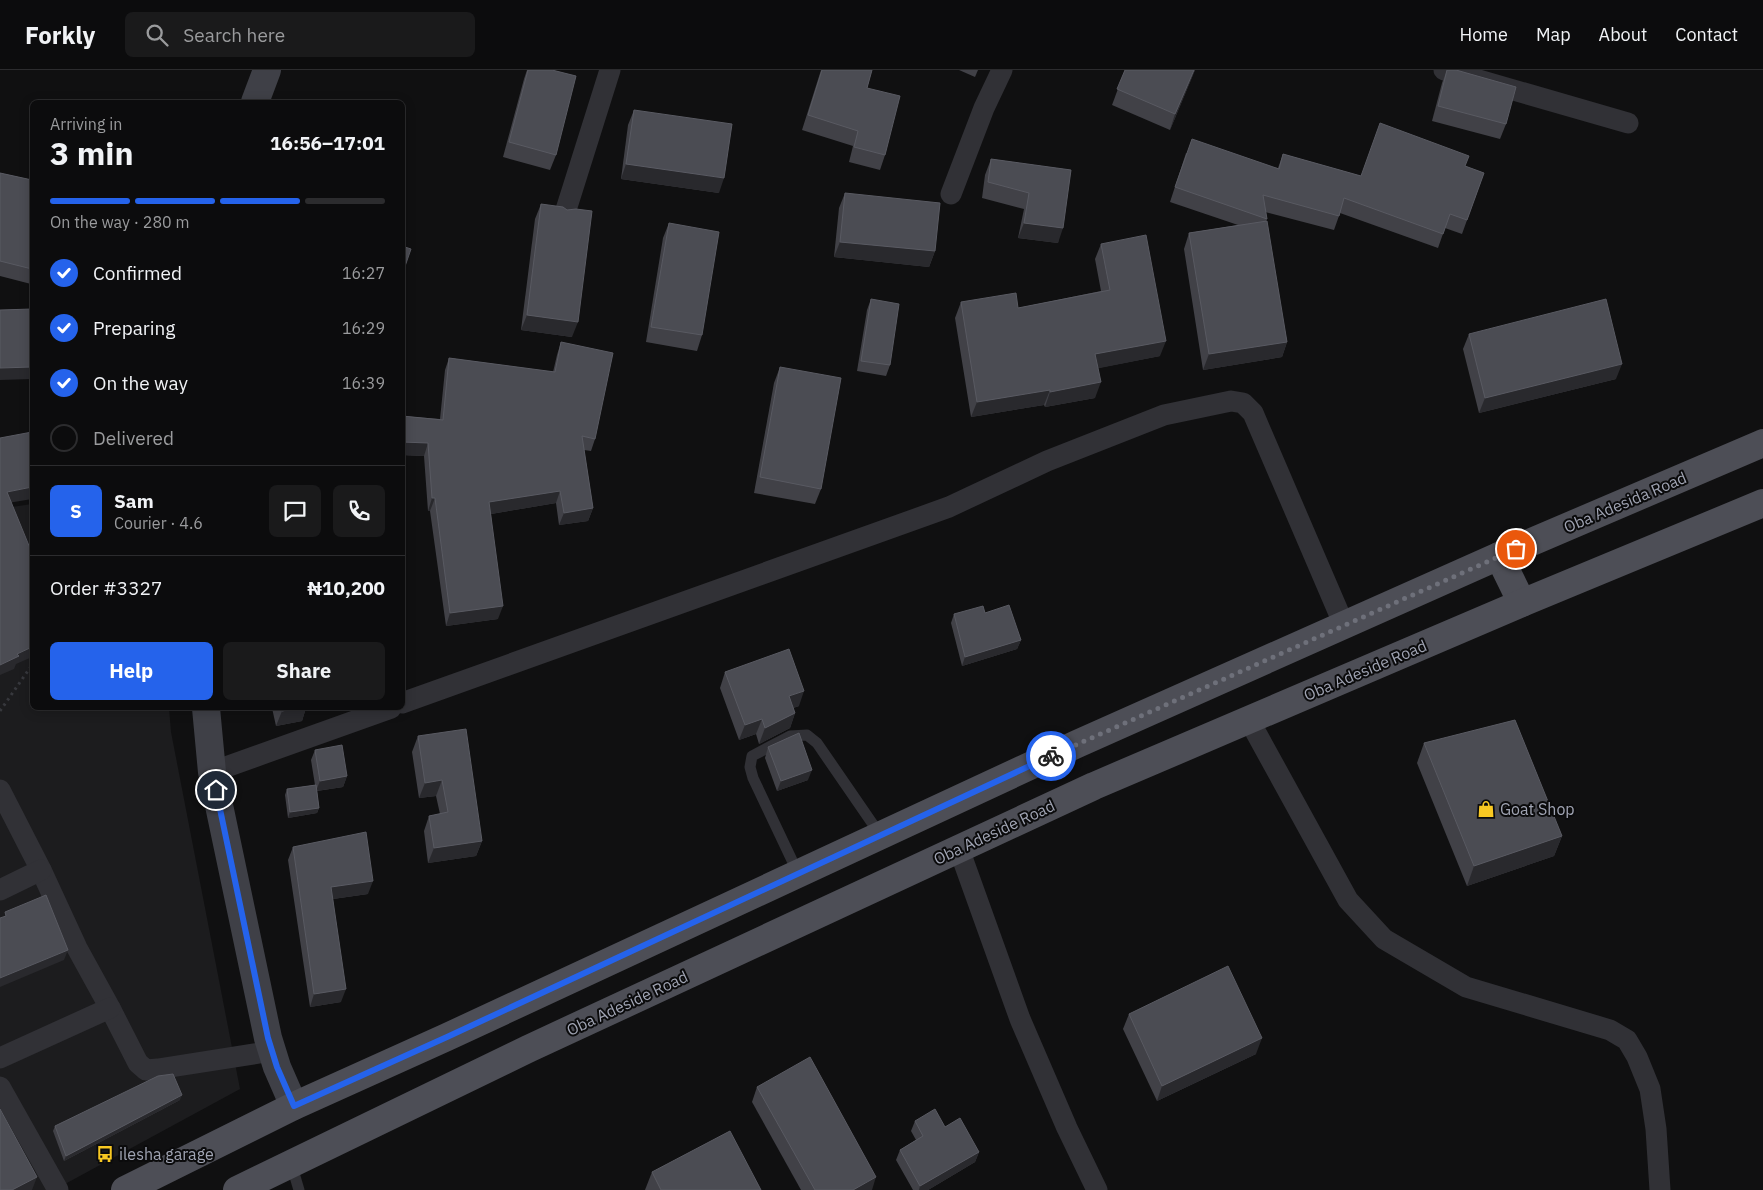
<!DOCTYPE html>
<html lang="en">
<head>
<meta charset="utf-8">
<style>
	body { margin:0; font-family:"IBM Plex Sans",sans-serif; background:#1a1a1b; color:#f1f3f6; height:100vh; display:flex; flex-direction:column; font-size:19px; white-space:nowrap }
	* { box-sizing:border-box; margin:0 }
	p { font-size:16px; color:#9a9b9d }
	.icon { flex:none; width:28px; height:28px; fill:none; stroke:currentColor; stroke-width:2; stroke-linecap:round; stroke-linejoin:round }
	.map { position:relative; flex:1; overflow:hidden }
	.panel { position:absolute; left:30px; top:30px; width:375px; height:610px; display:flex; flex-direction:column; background:#0c0c0d; border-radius:8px; box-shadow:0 2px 12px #0003,0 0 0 1px #2c2c2e }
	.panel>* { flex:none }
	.pin { position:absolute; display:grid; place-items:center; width:42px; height:42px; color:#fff; margin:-21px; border:2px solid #fff; border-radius:50%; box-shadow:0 1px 5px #0007 }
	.courier { position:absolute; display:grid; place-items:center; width:50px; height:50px; margin:-25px; border:4px solid #2563eb; border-radius:50%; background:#fff; color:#222; box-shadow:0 1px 6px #0007 }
	.summary em { font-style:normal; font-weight:700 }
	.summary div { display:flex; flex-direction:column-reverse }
	.summary { display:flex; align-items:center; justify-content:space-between; height:85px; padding:0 20px }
	h1 { font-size:32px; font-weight:700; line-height:38px }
	.bar { display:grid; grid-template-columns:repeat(4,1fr); gap:8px 5px; align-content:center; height:60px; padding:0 20px }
	.bar i { height:6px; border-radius:4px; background:#2c2c2e }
	.bar .current { background:#2563eb }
	.bar p { grid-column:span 4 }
	.line { display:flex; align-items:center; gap:12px; padding:0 20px; border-top:1px solid #2c2c2e }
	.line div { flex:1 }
	.round { display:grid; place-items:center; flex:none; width:52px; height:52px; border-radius:8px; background:#1a1a1b }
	ol { padding:0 20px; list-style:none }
	li { display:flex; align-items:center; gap:15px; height:55px }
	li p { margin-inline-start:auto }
	li .icon { padding:5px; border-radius:50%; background:#2563eb; color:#fff; stroke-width:4 }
	li:last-child { color:#9a9b9d }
	li i { width:28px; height:28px; border:2px solid #2c2c2e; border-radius:50% }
	.primary-button { display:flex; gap:10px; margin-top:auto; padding:10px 20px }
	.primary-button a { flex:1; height:58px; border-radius:8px; background:#2563eb; color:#fff; font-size:20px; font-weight:700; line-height:58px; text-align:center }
	.primary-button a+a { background:#1a1a1b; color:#f1f3f6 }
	header { display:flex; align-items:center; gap:30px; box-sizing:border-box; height:70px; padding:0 25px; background:#0c0c0d; border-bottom:1px solid #2c2c2e }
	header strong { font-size:24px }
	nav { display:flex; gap:28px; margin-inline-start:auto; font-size:18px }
	.search { width:350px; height:45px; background:#1a1a1b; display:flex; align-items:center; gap:12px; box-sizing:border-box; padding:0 18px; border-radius:8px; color:#9a9b9d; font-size:19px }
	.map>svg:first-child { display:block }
	.built { fill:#1c1c1e }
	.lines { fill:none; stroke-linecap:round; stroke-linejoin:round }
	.path { stroke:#37383d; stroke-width:3; stroke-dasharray:2.5 4; stroke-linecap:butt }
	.lane { stroke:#313136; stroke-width:11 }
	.street { stroke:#313136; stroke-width:21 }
	.secondary { stroke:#3f4047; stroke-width:28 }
	.primary { stroke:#4d4e56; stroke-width:28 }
	.wall { fill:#414147 }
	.shaded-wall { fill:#29292d }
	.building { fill:#4b4c53; stroke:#595a62 }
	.done { stroke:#6e707a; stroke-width:5; stroke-dasharray:0 9 }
	.route { stroke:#2563eb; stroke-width:6 }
	.labels { text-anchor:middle; stroke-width:4; stroke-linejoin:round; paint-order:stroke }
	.street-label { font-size:16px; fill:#a0a4b3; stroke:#0b0b0c }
	.poi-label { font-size:16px; fill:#a0a4b3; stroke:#0b0b0c; text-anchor:start }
</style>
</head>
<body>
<header>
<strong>Forkly</strong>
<div class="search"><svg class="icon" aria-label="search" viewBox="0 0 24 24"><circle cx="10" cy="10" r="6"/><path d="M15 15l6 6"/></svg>Search here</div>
<nav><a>Home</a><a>Map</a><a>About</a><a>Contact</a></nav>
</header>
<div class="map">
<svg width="1763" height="1120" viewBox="0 0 1763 1120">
	<rect width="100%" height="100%" fill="#101011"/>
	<polygon class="built" points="0,428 5,438 32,434 32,638 169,638 171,662 240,1019 54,1120 0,1120"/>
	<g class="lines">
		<polyline class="path" points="0,641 32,595 32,575"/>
		<g class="lane">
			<polyline points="798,803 753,708 750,697 752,686 790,666 807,665 817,673 881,766"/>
			<polyline points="291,1093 299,1120"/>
		</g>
		<g class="street">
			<polyline points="1444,0 1628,53"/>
			<polyline points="951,124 984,38 1002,0"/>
			<polyline points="565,143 610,0"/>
			<polyline points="402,633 949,437 1047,391 1164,345 1231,331 1243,333 1253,343 1344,555"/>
			<polyline points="1249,650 1348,830 1384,869 1466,917 1610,960 1627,970 1637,987 1650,1019 1656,1059 1660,1120"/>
			<polyline points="212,702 391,638"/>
			<polyline points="0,720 41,800 77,878 110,938 138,993 146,1000 158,999 272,981"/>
			<polyline points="959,779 1020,949 1067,1058 1097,1120"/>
			<polyline points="0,820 41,800"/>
			<polyline points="0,988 110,938"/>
			<polyline points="0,1017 58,1120"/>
		</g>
		<g class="secondary">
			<polyline points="255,32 267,0"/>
			<polyline points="206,638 212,702 268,968 277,997 294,1036"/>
		</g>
		<g class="primary">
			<polyline points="1499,486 1522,533"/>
			<polyline points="125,1120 294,1036 447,967 1077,674 1499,486 1763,373"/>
			<polyline points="237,1120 528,979 1094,716 1522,533 1763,433"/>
		</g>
	</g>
	<g class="wall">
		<polygon points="527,0 552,0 556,85 550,100 503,87 524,9"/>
		<polygon points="821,0 872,0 867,18 885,85 880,100 849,92 853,76 802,60"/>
		<polygon points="959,0 978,0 975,7"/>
		<polygon points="1125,0 1195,0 1170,60 1112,35"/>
		<polygon points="1447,0 1506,54 1500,69 1432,51 1442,13"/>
		<polygon points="634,40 719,123 621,109 628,55"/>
		<polygon points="1186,83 1278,98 1283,84 1361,106 1465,96 1484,103 1462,164 1445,158 1438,178 1340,143 1334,160 1265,142 1267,149 1266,151 1287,272 1282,287 1203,300 1184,179 1189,163 1238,155 1170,132"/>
		<polygon points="991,89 1071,100 1058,173 1018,168 1024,139 982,128 985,105"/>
		<polygon points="0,103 32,110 32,209 31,214 0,206"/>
		<polygon points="845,123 935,181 929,197 834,187 839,138"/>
		<polygon points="541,134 567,140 572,267 521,260 535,149"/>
		<polygon points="669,153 702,265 697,281 646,272 663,168"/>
		<polygon points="1101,174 1160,286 1098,298 1095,328 1045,337 1044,335 971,347 955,248 961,232 1018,238 1101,221 1095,189"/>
		<polygon points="871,229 890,295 886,306 857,301 867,240"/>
		<polygon points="1469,264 1616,309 1479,343 1463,279"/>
		<polygon points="561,272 595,369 591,381 584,380 593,438 588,451 559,455 556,433 491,444 498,549 446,556 430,441 428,441 424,386 402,385 402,346 440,349 445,300 449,288 553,302 557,285"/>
		<polygon points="780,297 821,419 815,434 754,423 774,313"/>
		<polygon points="985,543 1021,570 1017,579 962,596 951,553 954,544"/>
		<polygon points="725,602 799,636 793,638 795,643 790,658 759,674 756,664 739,670 720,618"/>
		<polygon points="272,638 321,638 305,641 302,651 276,656"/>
		<polygon points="418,666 482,771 476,786 428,793 424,761 429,746 440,744 436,726 419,728 412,682"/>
		<polygon points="1424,673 1562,766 1554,786 1467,816 1417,693"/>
		<polygon points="768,677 808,710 777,721 765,688"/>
		<polygon points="315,680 347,706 343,717 317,721 319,738 317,743 288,748 285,725 287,719 315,715 311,690"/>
		<polygon points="293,777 368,824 333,829 341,932 310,937 288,790"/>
		<polygon points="1129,944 1256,984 1157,1031 1123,959"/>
		<polygon points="757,1017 872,1120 801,1120 752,1032"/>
		<polygon points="180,1030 64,1091 53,1061 55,1056"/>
		<polygon points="915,1051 945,1057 979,1082 975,1092 928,1120 913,1120 896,1090 900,1080 916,1070 911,1061"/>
		<polygon points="652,1102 761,1120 645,1120"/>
	</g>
	<g class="shaded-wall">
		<polygon points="1194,0 1195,0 1170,60 1175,44"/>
		<polygon points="626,94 724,108 719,123 621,109"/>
		<polygon points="1024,153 1063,158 1058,173 1018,168"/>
		<polygon points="840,172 935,181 929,197 834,187"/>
		<polygon points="527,245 578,252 572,267 521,260"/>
		<polygon points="1166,271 1160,286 1090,300 1095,284"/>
		<polygon points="1287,272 1282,287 1203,300 1209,284"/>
		<polygon points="1622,294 1616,309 1479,343 1485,328"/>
		<polygon points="32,297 32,309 0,310 0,298"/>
		<polygon points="1101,312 1095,328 1045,337 1050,322"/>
		<polygon points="1050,320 1044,335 971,347 977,332"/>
		<polygon points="402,372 428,373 424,386 402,385"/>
		<polygon points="32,417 32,429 2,434 7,422"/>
		<polygon points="560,421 556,433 485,445 489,432"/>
		<polygon points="432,428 435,428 430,441 428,441"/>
		<polygon points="593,438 588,451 559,455 564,443"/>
		<polygon points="503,536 498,549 446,556 450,543"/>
		<polygon points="1021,570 1017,579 962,596 965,587"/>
		<polygon points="32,577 32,587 16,594 14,599 0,605 0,595 17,584"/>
		<polygon points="804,621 799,636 784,641 789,626"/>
		<polygon points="298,638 321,638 305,641 302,651 276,656 282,641"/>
		<polygon points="795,643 790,658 759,674 765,658"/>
		<polygon points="762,649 756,664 739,670 745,655"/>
		<polygon points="812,700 808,710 777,721 781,711"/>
		<polygon points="347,706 343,717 316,721 320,711"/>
		<polygon points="442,710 436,726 419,728 425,713"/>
		<polygon points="319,738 317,743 288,748 290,742"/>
		<polygon points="1562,766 1554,786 1467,816 1474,796"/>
		<polygon points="482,771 476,786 428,793 434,778"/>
		<polygon points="373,811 368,824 326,830 331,817"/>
		<polygon points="68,880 64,890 0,917 0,908"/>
		<polygon points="346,919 341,932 310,937 314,924"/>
		<polygon points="1262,968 1256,984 1157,1031 1162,1016"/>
		<polygon points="182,1025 180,1030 64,1091 66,1086"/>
		<polygon points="979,1082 975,1092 928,1120 919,1120 920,1116"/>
		<polygon points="37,1107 32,1120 12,1120"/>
		<polygon points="876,1107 872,1120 853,1120"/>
	</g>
	<g class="building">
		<polygon points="528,0 552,0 576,6 556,85 509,72"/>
		<polygon points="822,0 872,0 867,18 900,26 885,85 854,77 858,61 808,45"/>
		<polygon points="1125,0 1194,0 1175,44 1117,19"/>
		<polygon points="1447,0 1456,0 1516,17 1506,54 1438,36"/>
		<polygon points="634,40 732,54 724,108 626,94"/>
		<polygon points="1380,53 1469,86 1465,96 1484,103 1467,150 1450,144 1443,164 1344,128 1339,146 1263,125 1267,149 1175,117 1192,69 1279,99 1283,84 1361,106"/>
		<polygon points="991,89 1071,100 1063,158 1024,153 1029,123 988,112"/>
		<polygon points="0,103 32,110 32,199 0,191"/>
		<polygon points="845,123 940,133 935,181 840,172"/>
		<polygon points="541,134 563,137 567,140 576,139 592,141 578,252 527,245"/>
		<polygon points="1267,151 1287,272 1209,284 1189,163"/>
		<polygon points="669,153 719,162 702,265 651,257"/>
		<polygon points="1146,165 1166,271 1095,284 1101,312 1050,322 1050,320 977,332 961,232 1016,223 1018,238 1110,220 1101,174"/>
		<polygon points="402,176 411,179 402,205"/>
		<polygon points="871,229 899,234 890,295 861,291"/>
		<polygon points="1606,229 1622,294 1485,328 1469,264"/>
		<polygon points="32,239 32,297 0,298 0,240"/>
		<polygon points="561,272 613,283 595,369 582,366 593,438 564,443 560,421 489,432 503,536 450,543 435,428 432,428 428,373 402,372 402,346 443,350 449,288 555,302"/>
		<polygon points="780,297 841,308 821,419 760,407"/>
		<polygon points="32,362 32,417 7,422 32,483 32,577 17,584 19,586 0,595 0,368"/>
		<polygon points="1009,535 1021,570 965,587 954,544 983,536 985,543"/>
		<polygon points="789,579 804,621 789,626 795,643 765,658 762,649 745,655 725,602"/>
		<polygon points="281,638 298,638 282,641"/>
		<polygon points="1515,650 1562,766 1474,796 1424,673"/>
		<polygon points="466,659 482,771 434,778 429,746 448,742 442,710 425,713 418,666"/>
		<polygon points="799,663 812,700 781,711 768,677"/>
		<polygon points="342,675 347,706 320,711 315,680"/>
		<polygon points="316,715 319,738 290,742 287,719"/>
		<polygon points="366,762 373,811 331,817 346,919 314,924 293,777"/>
		<polygon points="46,825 68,880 0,908 0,848 6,846 5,842"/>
		<polygon points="1228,896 1262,968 1162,1016 1129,944"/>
		<polygon points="810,987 876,1107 853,1120 815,1120 757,1017"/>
		<polygon points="173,1004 182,1025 66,1086 55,1056 158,1006"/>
		<polygon points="0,1039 37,1107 12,1120 0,1120"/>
		<polygon points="935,1039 945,1057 960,1048 979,1082 920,1116 900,1080 923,1066 915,1051"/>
		<polygon points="730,1061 761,1120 661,1120 652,1102"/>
	</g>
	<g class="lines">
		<polyline class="done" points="1051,686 1516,479"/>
		<polyline class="route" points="216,720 268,968 277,997 294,1036 447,967 1051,686"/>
	</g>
	<defs>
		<g id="shop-bare" transform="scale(1.35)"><path d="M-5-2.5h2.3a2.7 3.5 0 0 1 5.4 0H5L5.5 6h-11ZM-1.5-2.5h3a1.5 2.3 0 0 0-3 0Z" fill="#f8c822" stroke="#0b0b0c" stroke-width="2.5" paint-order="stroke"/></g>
		<g id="bus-bare" transform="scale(1.35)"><path d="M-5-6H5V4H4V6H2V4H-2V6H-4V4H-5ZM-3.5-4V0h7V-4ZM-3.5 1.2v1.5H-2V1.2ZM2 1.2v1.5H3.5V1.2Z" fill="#f8c822" stroke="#0b0b0c" stroke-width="2.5" paint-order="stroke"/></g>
	</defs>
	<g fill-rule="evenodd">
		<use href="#shop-bare" x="1486" y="739"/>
		<use href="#bus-bare" x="105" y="1084"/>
	</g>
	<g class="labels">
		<g class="street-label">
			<text transform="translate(1625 432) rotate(-23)" y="6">Oba Adesida Road</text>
			<text transform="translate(1365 600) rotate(-23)" y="6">Oba Adeside Road</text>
			<text transform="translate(994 762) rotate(-25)" y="6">Oba Adeside Road</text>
			<text transform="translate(627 933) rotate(-25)" y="6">Oba Adeside Road</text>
		</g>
		<g class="poi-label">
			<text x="1500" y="745">Goat Shop</text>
			<text x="119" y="1090">ilesha garage</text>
		</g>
	</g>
</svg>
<div class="pin" style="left:1516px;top:479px;background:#ea580c"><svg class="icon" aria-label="bag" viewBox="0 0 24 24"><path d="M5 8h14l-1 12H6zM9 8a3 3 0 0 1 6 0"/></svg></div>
<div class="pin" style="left:216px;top:720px;background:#1f2937"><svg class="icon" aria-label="home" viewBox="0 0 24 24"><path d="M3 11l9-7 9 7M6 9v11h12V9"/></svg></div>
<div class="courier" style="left:1051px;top:686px"><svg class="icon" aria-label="bike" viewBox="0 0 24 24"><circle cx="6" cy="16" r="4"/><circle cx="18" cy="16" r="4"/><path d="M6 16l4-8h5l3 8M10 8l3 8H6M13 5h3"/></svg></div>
<section class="panel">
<div class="summary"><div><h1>3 min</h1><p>Arriving in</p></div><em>16:56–17:01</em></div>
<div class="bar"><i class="current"></i><i class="current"></i><i class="current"></i><i></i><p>On the way · 280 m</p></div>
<ol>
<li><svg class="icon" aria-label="check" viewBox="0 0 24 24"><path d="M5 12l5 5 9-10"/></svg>Confirmed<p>16:27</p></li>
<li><svg class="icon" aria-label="check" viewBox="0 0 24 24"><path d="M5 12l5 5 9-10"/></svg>Preparing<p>16:29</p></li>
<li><svg class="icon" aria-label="check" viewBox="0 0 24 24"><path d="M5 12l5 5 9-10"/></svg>On the way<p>16:39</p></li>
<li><i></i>Delivered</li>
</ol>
<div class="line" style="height:90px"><b class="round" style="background:#2563eb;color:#fff">S</b><div><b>Sam</b><p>Courier · 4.6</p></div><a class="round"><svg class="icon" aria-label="chat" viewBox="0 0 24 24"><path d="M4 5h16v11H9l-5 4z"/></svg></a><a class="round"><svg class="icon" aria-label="phone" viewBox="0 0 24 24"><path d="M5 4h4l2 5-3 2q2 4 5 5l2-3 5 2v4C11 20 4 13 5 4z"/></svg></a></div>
<div class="line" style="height:65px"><div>Order #3327</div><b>₦10,200</b></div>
<div class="primary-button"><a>Help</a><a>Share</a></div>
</section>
</div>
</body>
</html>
